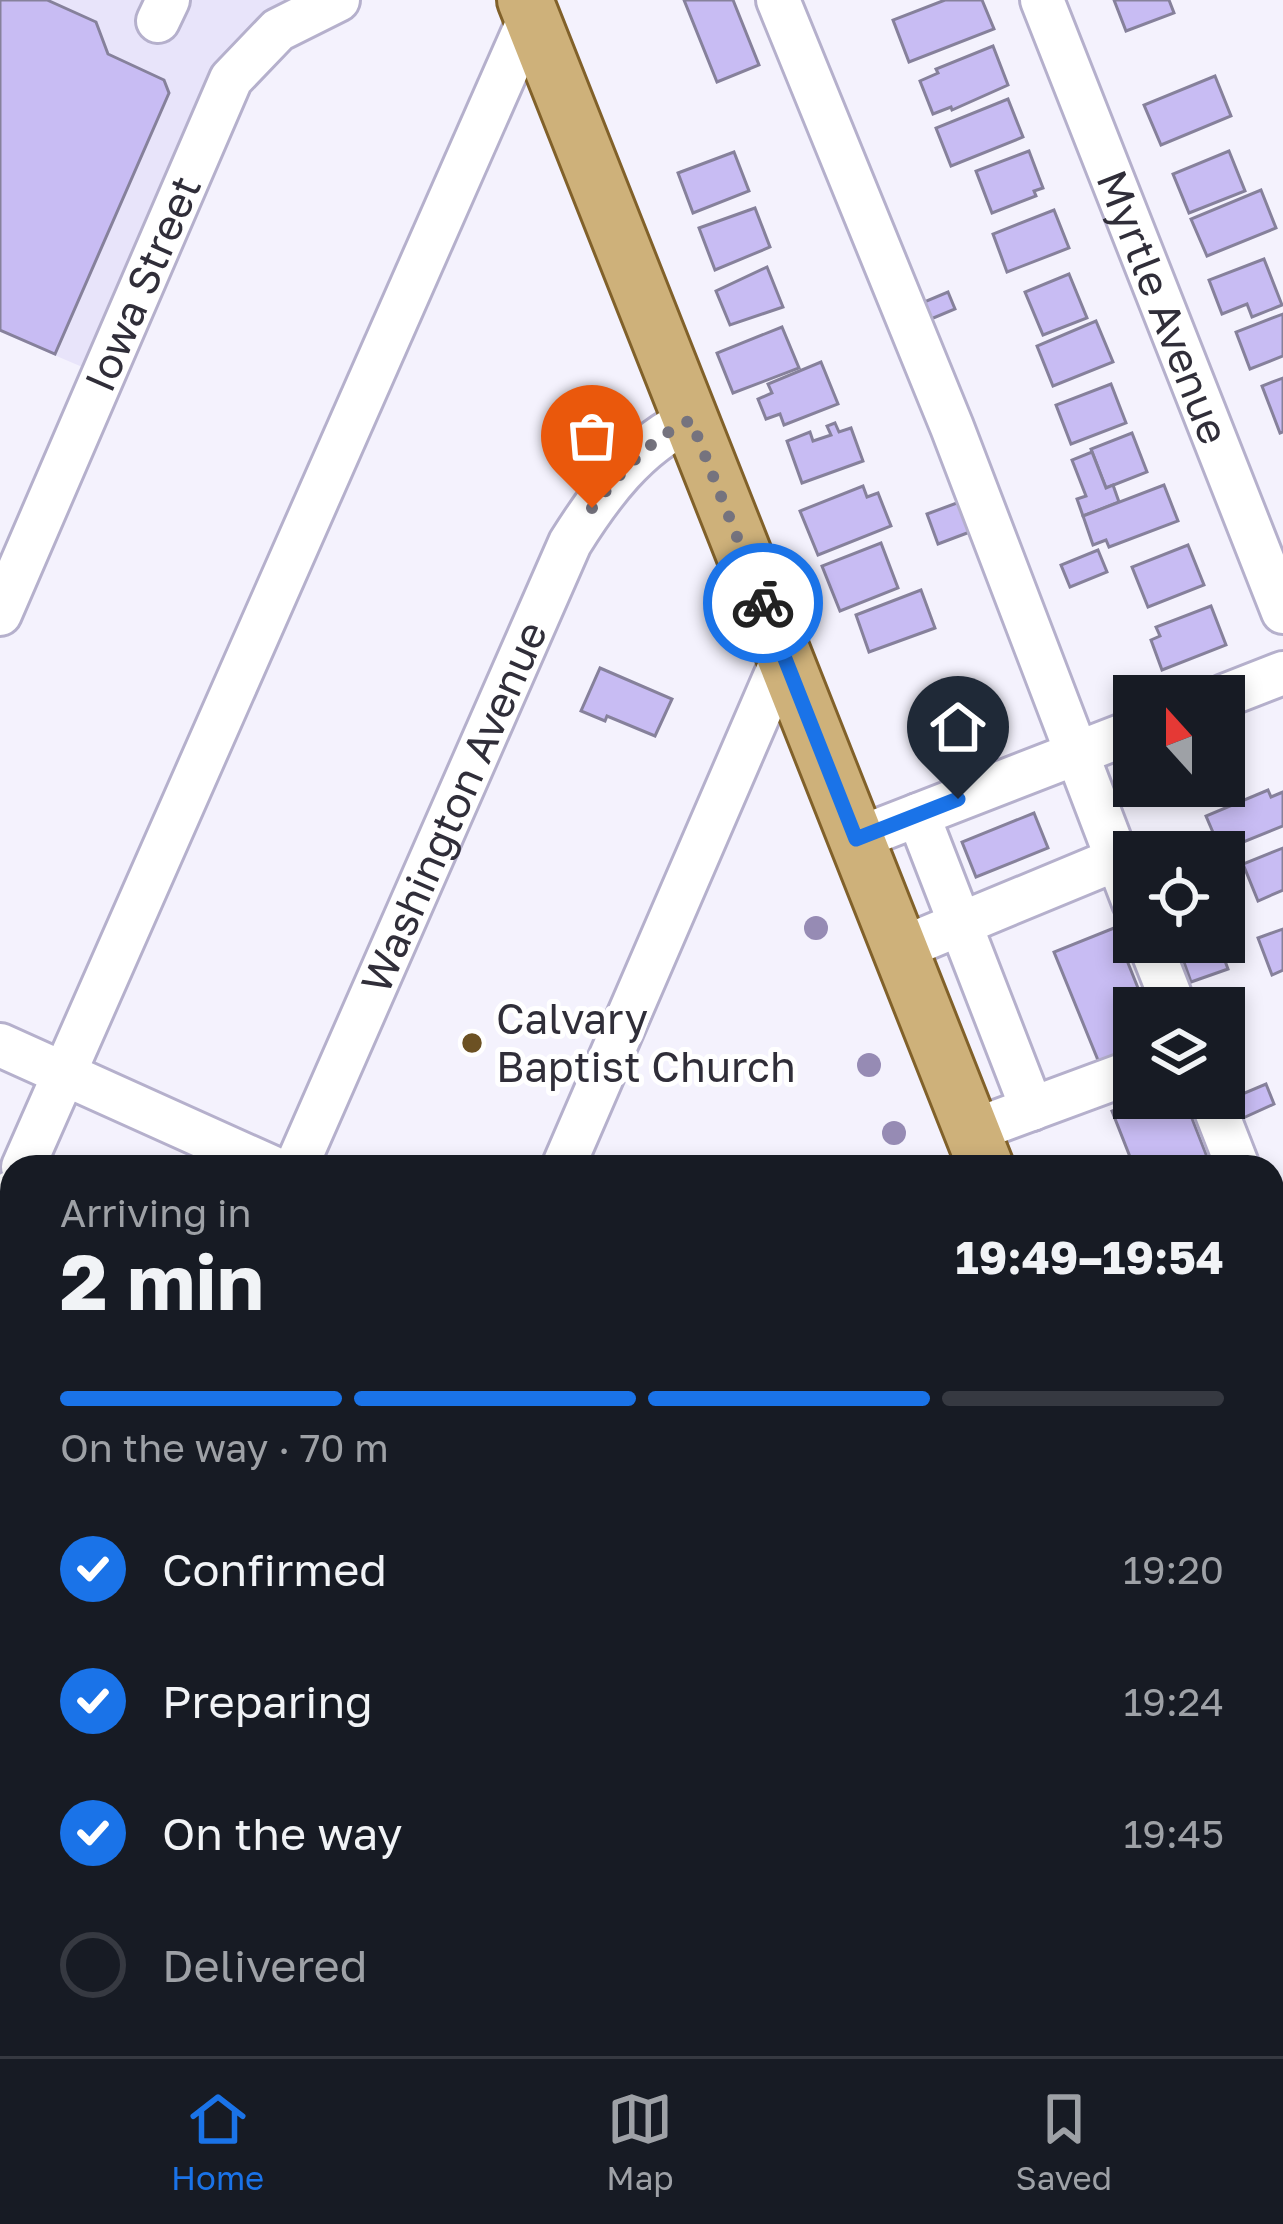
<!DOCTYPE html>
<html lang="en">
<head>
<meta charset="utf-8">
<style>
	body { margin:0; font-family:"Golos Text",sans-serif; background:#20242c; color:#f1f3f6; height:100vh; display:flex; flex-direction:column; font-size:45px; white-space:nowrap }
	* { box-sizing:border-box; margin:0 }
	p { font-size:39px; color:#9ea1a6 }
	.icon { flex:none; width:66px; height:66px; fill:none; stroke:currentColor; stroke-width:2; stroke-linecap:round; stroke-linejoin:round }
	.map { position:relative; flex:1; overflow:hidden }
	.sheet { position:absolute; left:0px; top:1155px; width:1284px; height:903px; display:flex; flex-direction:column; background:#171b24; border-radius:36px 36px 0 0; box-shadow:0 6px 18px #0003 }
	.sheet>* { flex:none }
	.needle { width:78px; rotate:339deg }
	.buttons { position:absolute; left:1113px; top:675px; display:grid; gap:24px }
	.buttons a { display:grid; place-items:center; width:132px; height:132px; border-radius:0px; background:#171b24; box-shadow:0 6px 18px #0003; font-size:60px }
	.pin { position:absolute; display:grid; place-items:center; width:102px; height:102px; color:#fff; margin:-123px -51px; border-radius:50% 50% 50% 0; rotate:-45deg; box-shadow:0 0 12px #0007 }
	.pin .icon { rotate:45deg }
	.courier { position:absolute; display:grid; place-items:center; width:120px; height:120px; margin:-60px; border:9px solid #1a73e8; border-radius:50%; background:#fff; color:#222; box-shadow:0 3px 15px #0007 }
	.head em { font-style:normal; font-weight:700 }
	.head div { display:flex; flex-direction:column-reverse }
	.head { display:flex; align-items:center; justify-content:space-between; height:204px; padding:0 60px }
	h1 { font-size:78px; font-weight:700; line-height:90px }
	.bar { display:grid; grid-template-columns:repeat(4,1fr); gap:18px 12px; align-content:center; height:144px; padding:0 60px }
	.bar i { height:15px; border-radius:9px; background:#363941 }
	.bar .current { background:#1a73e8 }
	.bar p { grid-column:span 4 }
	ol { padding:0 60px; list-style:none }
	li { display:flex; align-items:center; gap:36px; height:132px }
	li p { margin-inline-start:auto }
	li .icon { padding:12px; border-radius:50%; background:#1a73e8; color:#fff; stroke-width:4 }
	li:last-child { color:#9ea1a6 }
	li i { width:66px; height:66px; border:6px solid #363941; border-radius:50% }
	.dock { display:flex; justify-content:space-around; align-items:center; height:168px; border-top:3px solid #363941; background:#171b24; font-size:33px; color:#9ea1a6 }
	.dock a { display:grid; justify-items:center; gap:6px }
	.dock .current { color:#1a73e8 }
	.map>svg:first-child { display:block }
	.built { fill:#e8e4fa }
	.green { fill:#e4dffc }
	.building { fill:#c8bcf3; stroke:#86819b; stroke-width:3 }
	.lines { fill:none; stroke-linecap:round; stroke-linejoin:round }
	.minor-casing { stroke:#b5b0cc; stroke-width:48 }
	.major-casing { stroke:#81612a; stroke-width:60 }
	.minor { stroke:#fff; stroke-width:42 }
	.major { stroke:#ceb17a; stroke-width:54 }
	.tree { fill:#968bb4 }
	.done { stroke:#75737e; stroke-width:12; stroke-dasharray:0 21.6 }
	.route { stroke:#1a73e8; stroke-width:15 }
	.poi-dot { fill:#6c5123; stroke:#fff; stroke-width:4.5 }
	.labels { text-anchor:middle; stroke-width:10; stroke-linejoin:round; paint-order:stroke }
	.street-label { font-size:42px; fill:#302e39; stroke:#fff }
	.poi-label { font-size:42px; fill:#302e39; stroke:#fff; text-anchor:start }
</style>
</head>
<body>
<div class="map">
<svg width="1283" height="2056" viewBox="0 0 1283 2056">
	<rect width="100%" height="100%" fill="#f4f2fd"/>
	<polygon class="built" points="0,0 287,0 253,25 236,44 87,369 0,332"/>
	<polygon class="green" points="188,2046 966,2046 970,2056 183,2056"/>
	<g class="building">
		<polygon points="0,0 47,0 96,22 108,54 164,80 169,93 55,354 0,330"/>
		<polygon points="684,0 733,0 759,65 717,82"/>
		<polygon points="945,0 982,0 994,29 909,62 893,20"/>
		<polygon points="1114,0 1169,0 1174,13 1126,31"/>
		<polygon points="993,46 1008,85 952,110 951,107 933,114 920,81 938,73 936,69"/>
		<polygon points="1215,76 1231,116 1161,145 1144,105"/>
		<polygon points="1008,99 1023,137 951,166 936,128"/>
		<polygon points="1029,151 1043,188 1034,191 1036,196 992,213 976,171"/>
		<polygon points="1229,151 1245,191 1189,213 1173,174"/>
		<polygon points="734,152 749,191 693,213 678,173"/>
		<polygon points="1261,190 1276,228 1207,256 1191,219"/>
		<polygon points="755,208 770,247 715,270 699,228"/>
		<polygon points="1054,210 1069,248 1007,272 993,234"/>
		<polygon points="1264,259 1282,305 1252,317 1247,304 1222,314 1209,280"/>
		<polygon points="767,267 783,307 730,325 716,291"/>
		<polygon points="1069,274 1087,318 1043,335 1025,292"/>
		<polygon points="948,292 955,309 931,319 924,302"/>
		<polygon points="1283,314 1283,356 1250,369 1236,332"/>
		<polygon points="1096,321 1113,362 1053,386 1037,346"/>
		<polygon points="782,327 799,368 733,393 717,353"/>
		<polygon points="821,362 838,404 784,425 780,414 766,419 758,399 772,393 768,384"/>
		<polygon points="1283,378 1283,432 1280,433 1262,386"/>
		<polygon points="1111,384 1126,423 1071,444 1056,405"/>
		<polygon points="835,423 839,432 851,428 863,461 802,483 787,441 810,432 813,441 831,435 827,426"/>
		<polygon points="1132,433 1147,472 1106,488 1091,449"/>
		<polygon points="1092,452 1106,488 1113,485 1119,502 1083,516 1077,499 1086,496 1072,460"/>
		<polygon points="1164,485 1178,521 1109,547 1106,540 1093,545 1083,516"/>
		<polygon points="863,486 867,497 878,493 891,526 818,555 800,511"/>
		<polygon points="965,500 975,530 938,544 927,514"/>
		<polygon points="881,543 898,588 840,611 822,566"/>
		<polygon points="1188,545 1204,585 1148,607 1132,567"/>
		<polygon points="1098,550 1107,572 1070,587 1061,565"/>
		<polygon points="921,590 935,628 869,652 856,615"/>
		<polygon points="1211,606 1226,645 1162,670 1151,640 1160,636 1156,627"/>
		<polygon points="600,668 672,699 655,736 607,716 605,721 581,711"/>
		<polygon points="1268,790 1271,797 1283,792 1283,826 1221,851 1206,816"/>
		<polygon points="1034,813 1048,848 976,877 962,842"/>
		<polygon points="1283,848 1283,890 1258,901 1243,864"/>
		<polygon points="1114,928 1146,1008 1134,1008 1134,1057 1102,1070 1054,952"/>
		<polygon points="1283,929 1283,970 1272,975 1258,938"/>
		<polygon points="1204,942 1218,942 1228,969 1191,982 1180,951"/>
		<polygon points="1266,1084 1274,1104 1243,1118 1235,1097"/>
		<polygon points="1145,1098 1184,1098 1211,1167 1134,1167 1112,1111"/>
		<polygon points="1283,1674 1283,1751 1272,1755 1272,1678"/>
	</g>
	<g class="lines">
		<g class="minor-casing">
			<g id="minor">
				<polyline points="778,0 952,427 1134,903"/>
				<path id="s1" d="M1042,0L1283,612"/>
				<polyline points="158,21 168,0"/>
				<path id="s2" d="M0,614L231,79L278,30L338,0"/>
				<polyline points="1224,696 1283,673"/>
				<polyline points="918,815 1032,1109"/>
				<polyline points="856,839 1134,731"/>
				<polyline points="1149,942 1175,1008"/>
				<polyline points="900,949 1117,859"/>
				<polyline points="0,1045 271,1167"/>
				<polyline points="1211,1098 1238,1167"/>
				<polyline points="972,1131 1134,1071"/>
				<polyline points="23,1167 531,15"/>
				<path id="s3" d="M296,1167L570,543C600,495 637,444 691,420"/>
				<polyline points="563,1167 784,656"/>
				<polyline points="0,1220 12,1192"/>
				<polyline points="1272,1252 1283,1278"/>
				<polyline points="1272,1342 1283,1338"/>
				<polyline points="1272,1423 1283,1419"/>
				<polyline points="1272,1512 1283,1508"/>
				<polyline points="1272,1636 1283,1626"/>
				<polyline points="1272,1799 1283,1794"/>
				<polyline points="0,1838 12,1810"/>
				<polyline points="171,2056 175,2046"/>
			</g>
		</g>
		<g class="major-casing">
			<g id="major">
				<polyline points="525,0 986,1167"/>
				<polyline points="1272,1886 1283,1914"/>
			</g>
		</g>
		<use href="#minor" class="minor"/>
		<use href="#major" class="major"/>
	</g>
	<g class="tree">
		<circle cx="816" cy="928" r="12"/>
		<circle cx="869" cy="1065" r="12"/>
		<circle cx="894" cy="1133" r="12"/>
	</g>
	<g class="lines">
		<path class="done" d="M592,508C619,474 650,438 691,420L763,603"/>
		<polyline class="route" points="763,603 856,839 958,799"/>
	</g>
	<circle class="poi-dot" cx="472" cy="1043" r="12"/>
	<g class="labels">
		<g class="street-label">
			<text dy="15" stroke="none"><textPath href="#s2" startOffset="360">Iowa Street</textPath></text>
			<text dy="15" stroke="none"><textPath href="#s1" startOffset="330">Myrtle Avenue</textPath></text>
			<text dy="15" stroke="none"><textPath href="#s3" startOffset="393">Washington Avenue</textPath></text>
		</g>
		<g class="poi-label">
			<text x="496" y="1034">Calvary<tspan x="496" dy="48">Baptist Church</tspan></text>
		</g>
	</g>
</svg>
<div class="buttons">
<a><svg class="needle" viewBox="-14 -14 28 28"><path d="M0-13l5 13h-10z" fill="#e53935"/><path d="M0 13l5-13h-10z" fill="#9ea1a6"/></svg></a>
<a><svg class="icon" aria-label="locate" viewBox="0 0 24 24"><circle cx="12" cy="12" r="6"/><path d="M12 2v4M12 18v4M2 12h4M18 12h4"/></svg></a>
<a><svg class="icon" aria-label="layers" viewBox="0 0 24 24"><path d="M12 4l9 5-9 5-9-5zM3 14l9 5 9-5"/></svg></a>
</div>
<div class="pin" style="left:592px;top:508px;background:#ea580c"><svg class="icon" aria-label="bag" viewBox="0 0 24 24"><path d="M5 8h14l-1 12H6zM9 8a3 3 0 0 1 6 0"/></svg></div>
<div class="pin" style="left:958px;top:799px;background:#1f2937"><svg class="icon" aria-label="home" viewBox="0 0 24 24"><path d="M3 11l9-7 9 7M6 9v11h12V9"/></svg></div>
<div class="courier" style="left:763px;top:603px"><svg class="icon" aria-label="bike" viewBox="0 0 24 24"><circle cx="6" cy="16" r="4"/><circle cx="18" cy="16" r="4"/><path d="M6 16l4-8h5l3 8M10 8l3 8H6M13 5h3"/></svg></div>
<section class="sheet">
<div class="head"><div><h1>2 min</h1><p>Arriving in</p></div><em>19:49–19:54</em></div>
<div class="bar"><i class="current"></i><i class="current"></i><i class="current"></i><i></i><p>On the way · 70 m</p></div>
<ol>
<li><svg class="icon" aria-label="check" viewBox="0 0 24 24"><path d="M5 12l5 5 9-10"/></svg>Confirmed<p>19:20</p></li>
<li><svg class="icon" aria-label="check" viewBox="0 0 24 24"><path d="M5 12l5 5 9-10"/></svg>Preparing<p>19:24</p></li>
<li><svg class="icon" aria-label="check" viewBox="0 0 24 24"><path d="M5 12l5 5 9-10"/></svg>On the way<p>19:45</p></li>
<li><i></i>Delivered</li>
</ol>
</section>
</div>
<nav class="dock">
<a class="current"><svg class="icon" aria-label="home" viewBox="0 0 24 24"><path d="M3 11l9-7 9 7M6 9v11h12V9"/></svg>Home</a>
<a><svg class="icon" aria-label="map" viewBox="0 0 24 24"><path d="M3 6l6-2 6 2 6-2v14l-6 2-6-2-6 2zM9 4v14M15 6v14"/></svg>Map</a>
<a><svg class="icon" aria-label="saved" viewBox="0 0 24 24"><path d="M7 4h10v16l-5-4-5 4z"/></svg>Saved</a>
</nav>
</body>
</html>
